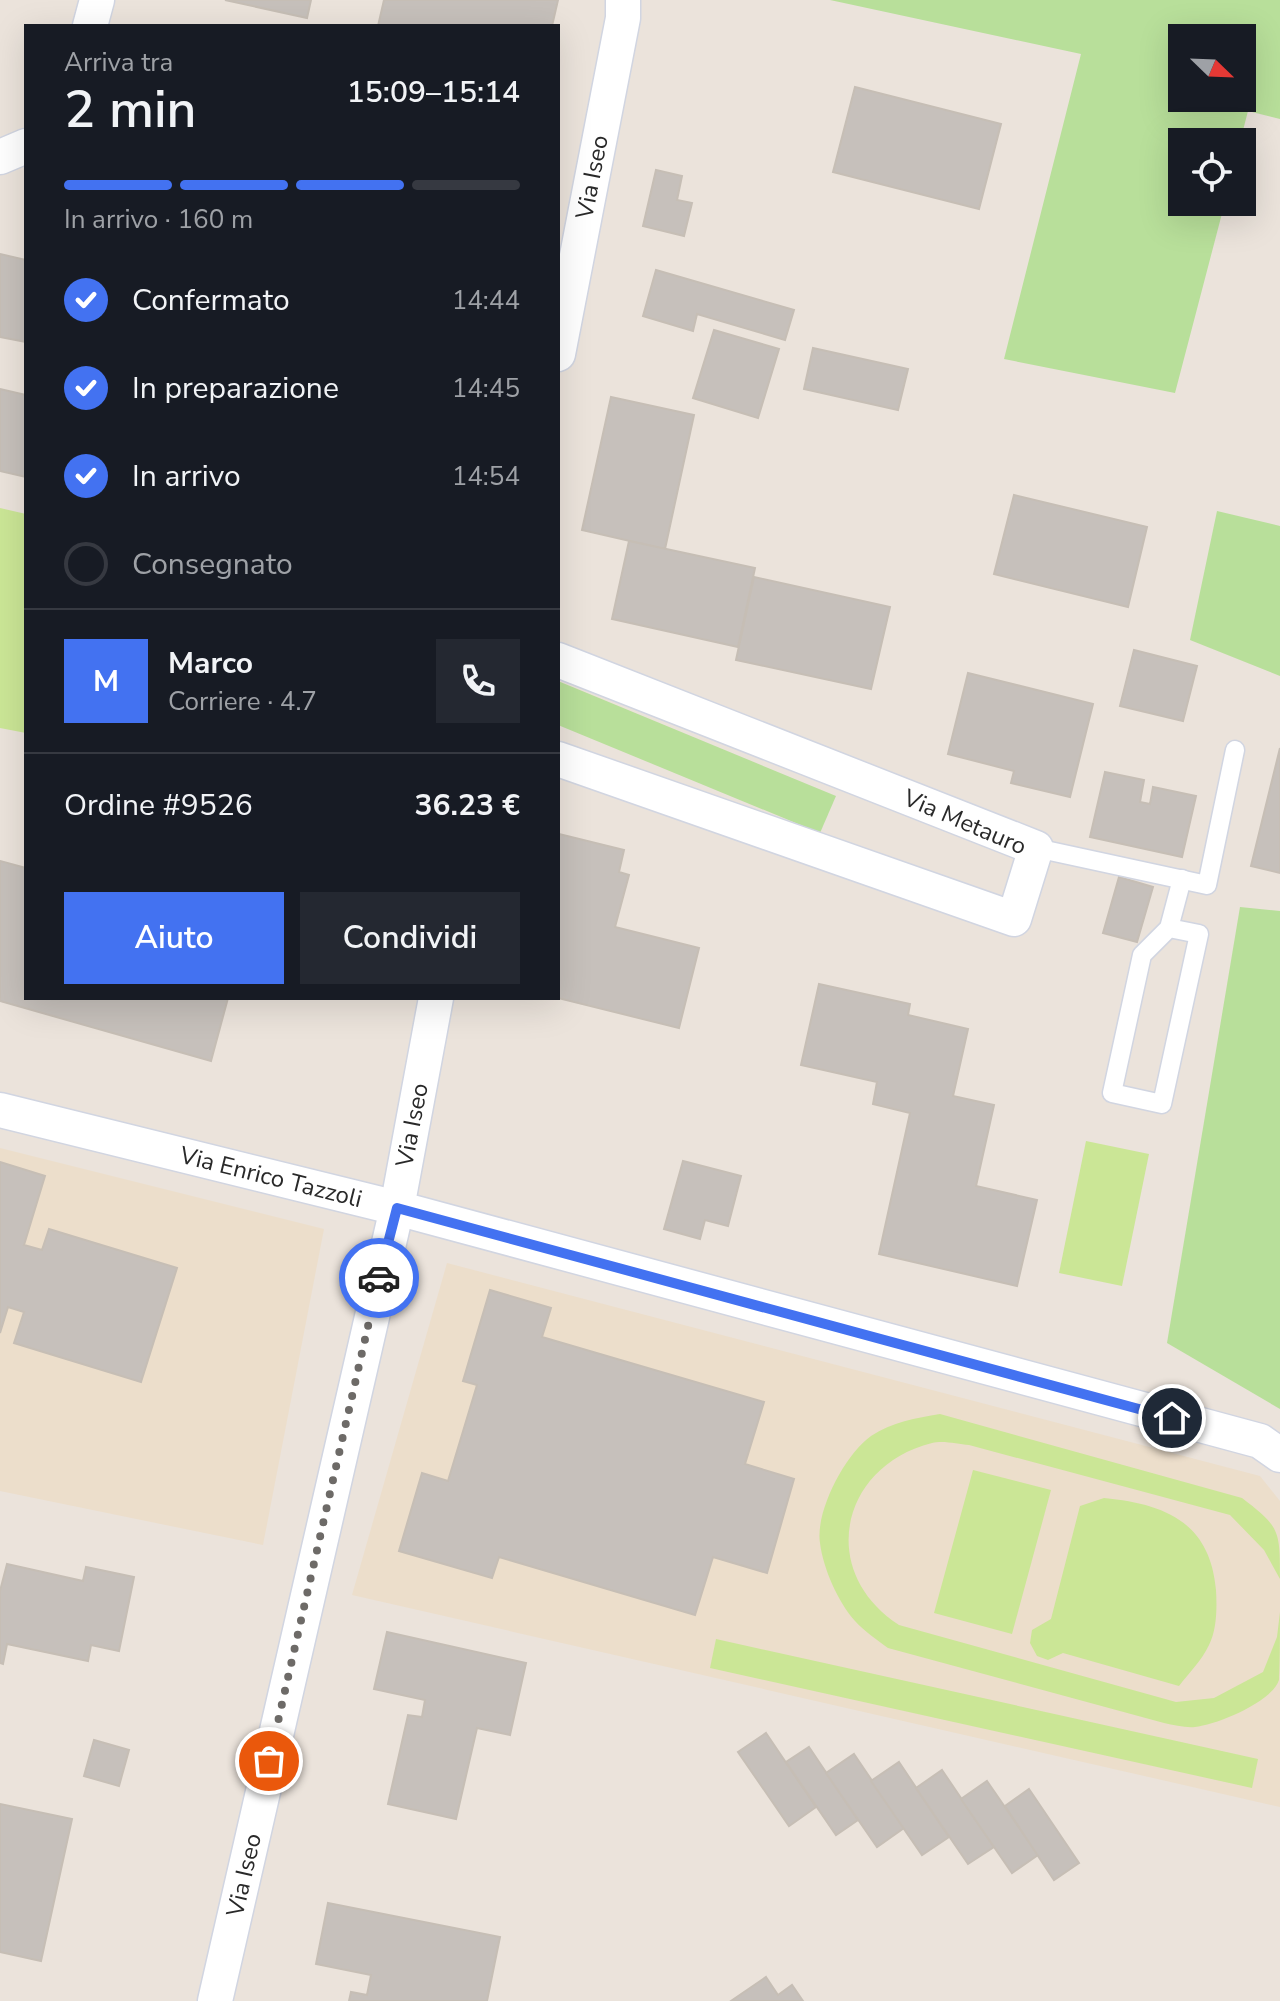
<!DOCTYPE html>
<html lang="it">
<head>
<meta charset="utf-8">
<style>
	body { margin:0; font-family:"Nunito Sans",sans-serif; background:#242831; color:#f1f3f6; height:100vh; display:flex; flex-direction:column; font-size:30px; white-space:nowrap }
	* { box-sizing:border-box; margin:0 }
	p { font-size:26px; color:#9ea1a6 }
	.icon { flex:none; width:44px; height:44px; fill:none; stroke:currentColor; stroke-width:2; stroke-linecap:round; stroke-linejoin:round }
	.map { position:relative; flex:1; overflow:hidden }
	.panel { position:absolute; left:24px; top:24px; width:536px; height:976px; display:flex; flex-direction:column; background:#171b24; border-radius:0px; box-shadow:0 8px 32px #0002 }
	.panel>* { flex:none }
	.needle { width:52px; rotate:113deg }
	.buttons { position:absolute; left:1168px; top:24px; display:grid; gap:16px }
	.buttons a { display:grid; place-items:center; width:88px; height:88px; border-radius:0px; background:#171b24; box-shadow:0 8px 32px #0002; font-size:40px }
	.pin { position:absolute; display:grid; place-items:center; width:68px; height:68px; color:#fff; margin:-34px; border:4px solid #fff; border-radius:50%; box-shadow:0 2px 8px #0007 }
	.courier { position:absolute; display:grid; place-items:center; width:80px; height:80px; margin:-40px; border:6px solid #4372f1; border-radius:50%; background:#fff; color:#222; box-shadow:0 2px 10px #0007 }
	.head em { font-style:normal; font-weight:600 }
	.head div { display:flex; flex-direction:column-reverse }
	.head { display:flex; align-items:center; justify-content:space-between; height:136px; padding:0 40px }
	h1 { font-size:52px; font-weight:600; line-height:60px }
	.bar { display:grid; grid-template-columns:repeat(4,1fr); gap:12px 8px; align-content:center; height:96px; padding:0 40px }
	.bar i { height:10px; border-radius:6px; background:#363941 }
	.bar .on { background:#4372f1 }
	.bar p { grid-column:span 4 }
	.line { display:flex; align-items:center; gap:20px; padding:0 40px; border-top:2px solid #363941 }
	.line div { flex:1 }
	.round { display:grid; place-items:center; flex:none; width:84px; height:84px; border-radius:0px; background:#242831 }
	ol { padding:0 40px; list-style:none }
	li { display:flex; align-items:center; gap:24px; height:88px }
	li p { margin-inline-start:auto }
	li .icon { padding:8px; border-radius:50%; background:#4372f1; color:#fff; stroke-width:4 }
	li:last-child { color:#9ea1a6 }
	li i { width:44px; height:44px; border:4px solid #363941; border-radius:50% }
	.button { display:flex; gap:16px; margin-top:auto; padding:16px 40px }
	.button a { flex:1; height:92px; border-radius:0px; background:#4372f1; color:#fff; font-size:32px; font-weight:600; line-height:92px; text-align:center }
	.button a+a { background:#242831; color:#f1f3f6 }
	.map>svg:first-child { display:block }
	.education { fill:#ecdecb }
	.green { fill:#b8df9a; fill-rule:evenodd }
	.pitch { fill:#cbe696 }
	.building { fill:#c6c0bb; stroke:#c6beb5; stroke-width:2 }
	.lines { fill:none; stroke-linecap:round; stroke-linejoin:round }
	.service-casing { stroke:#d1d5e1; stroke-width:21 }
	.minor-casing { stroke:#d1d5e1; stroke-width:37 }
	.service { stroke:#fff; stroke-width:18 }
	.minor { stroke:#fff; stroke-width:34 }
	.done { stroke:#6d6a67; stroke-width:8; stroke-dasharray:0 14.4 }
	.route { stroke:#4372f1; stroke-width:10 }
	.labels { text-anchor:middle; stroke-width:8; stroke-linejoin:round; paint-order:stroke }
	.street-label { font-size:24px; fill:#292929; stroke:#fff }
</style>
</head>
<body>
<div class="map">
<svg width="1280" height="2001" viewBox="0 0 1280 2001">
	<rect width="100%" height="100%" fill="#ebe3db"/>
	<g class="education">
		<polygon points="0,1148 324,1229 263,1545 0,1491"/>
		<polygon points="447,1263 1260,1476 1280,1501 1280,1807 352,1595"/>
	</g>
	<g class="green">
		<path d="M830,0H1280V119L1248,111L1240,142H1182V202H1225L1175,393L1004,359L1081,54ZM1242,38V98H1182V38Z"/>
		<polygon points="1217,511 1280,526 1280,676 1190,640"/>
		<polygon points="558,681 836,796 820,833 558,725"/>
		<polygon points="1240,907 1280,911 1280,1409 1167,1343"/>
	</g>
	<g class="pitch">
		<polygon points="0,508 26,514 26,733 0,728"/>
		<polygon points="1086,1141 1149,1154 1122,1286 1059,1273"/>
		<path d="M940,1414L1242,1498C1280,1527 1280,1530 1280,1579L1264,1550L1230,1515L969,1445C958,1444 943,1440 932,1443C840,1466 817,1572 899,1625L1176,1702L1214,1698L1263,1672L1277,1637L1280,1612C1280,1629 1280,1665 1279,1680C1272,1702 1217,1725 1195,1727C1186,1728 1174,1725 1164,1723L888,1648C877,1640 864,1631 855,1621C838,1602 823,1568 820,1543C815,1512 845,1454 871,1436C892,1422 916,1418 940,1414Z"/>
		<polygon points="973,1470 1051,1490 1012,1634 934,1613"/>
		<path d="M1104,1498C1165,1504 1210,1522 1216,1590C1217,1607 1217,1629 1209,1645C1202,1660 1189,1673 1179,1686L1063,1653L1048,1660L1037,1656L1030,1643L1032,1630L1051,1619L1080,1506Z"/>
		<polygon points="716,1639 1258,1759 1252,1788 710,1668"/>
	</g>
	<g class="building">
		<polygon points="225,0 311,0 307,18"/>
		<polygon points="384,0 558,0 552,26 378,26"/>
		<polygon points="855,87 1001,124 979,209 833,172"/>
		<polygon points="656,170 682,176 677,200 692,203 684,236 643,226"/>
		<polygon points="0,254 26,260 26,342 0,337"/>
		<polygon points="656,270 794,310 785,340 697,314 693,331 643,316"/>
		<polygon points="714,330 779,349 758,418 693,398"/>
		<polygon points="813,348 908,369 898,410 804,389"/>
		<polygon points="0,389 26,395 26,477 0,471"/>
		<polygon points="611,397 694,415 665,549 582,530"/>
		<polygon points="1014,495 1147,527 1128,607 994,574"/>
		<polygon points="629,541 755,568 738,647 612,619"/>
		<polygon points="754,577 890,607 871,689 736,660"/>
		<polygon points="1134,650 1197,666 1183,721 1120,706"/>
		<polygon points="968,673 1093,704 1070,797 1011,783 1014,771 948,754"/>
		<polygon points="1280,748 1280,873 1251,866"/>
		<polygon points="1105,772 1144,780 1140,802 1150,804 1153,787 1196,796 1182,857 1090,837"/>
		<polygon points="559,834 624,850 619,872 629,875 615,927 699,948 679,1028 558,998"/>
		<polygon points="0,861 26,868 26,998 228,998 211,1061 0,1001"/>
		<polygon points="1119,877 1153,887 1137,942 1103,933"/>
		<polygon points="819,984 910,1004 908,1015 968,1029 953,1096 994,1105 976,1186 1037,1200 1017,1286 879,1254 910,1113 873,1104 877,1082 801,1065"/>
		<polygon points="683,1161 741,1176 728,1226 705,1220 700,1239 664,1229"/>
		<polygon points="0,1162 45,1176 24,1245 42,1250 49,1229 177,1268 141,1382 14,1343 24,1312 8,1307 0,1333"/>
		<polygon points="490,1290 551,1308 542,1337 764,1402 745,1464 794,1479 767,1573 713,1557 695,1615 499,1557 492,1578 399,1551 422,1473 448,1481 477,1385 463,1381"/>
		<polygon points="7,1564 83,1581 86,1567 134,1577 119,1651 91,1645 88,1661 7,1644 3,1664 0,1663 0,1591"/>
		<polygon points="387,1632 526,1663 510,1735 477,1728 456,1819 388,1804 408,1715 422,1717 425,1700 374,1689"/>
		<polygon points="766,1733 816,1807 789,1826 738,1752"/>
		<polygon points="94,1740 129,1750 119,1786 84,1776"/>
		<polygon points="809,1747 858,1820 836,1835 786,1762"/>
		<polygon points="854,1754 904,1828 877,1847 826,1773"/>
		<polygon points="899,1762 949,1837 922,1855 871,1781"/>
		<polygon points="942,1770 994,1847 968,1864 916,1788"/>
		<polygon points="987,1781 1038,1855 1012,1873 961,1799"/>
		<polygon points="1029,1789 1079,1863 1054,1880 1005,1806"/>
		<polygon points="0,1804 72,1819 41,1961 0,1952"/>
		<polygon points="328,1903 500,1937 487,2001 349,2001 351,1992 367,1995 371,1975 316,1964"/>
		<polygon points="766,1977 778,1995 792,1985 803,2001 731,2001"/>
	</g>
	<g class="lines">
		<g class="service-casing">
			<g id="service">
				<polyline points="1036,848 1207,885 1235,750"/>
				<polyline points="1169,928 1199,934 1162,1104 1112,1093 1142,955 1169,928 1182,879"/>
			</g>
		</g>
		<g class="minor-casing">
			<g id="minor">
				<polyline points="90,26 97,0"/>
				<polyline points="0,157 26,146"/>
				<polyline points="558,354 623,18 623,0"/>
				<polyline points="558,660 1036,848 1014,919 558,759"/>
				<polyline points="0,1110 397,1208 1260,1441 1280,1455"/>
				<polyline points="215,2001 397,1208 436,998"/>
			</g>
		</g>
		<use href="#service" class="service"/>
		<use href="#minor" class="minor"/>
	</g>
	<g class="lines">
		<polyline class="done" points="269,1761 379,1278"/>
		<polyline class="route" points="379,1278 397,1208 1172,1418"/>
	</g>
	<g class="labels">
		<g class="street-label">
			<text transform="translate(592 177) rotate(-79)" y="8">Via Iseo</text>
			<text transform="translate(965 822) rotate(23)" y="8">Via Metauro</text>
			<text transform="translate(412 1125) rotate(-79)" y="8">Via Iseo</text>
			<text transform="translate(271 1177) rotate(14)" y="8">Via Enrico Tazzoli</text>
			<text transform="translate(244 1875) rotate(-77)" y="8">Via Iseo</text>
		</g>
	</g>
</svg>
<div class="buttons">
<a><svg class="needle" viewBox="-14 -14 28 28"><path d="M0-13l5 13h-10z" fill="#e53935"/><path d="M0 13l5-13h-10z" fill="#9ea1a6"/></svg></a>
<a><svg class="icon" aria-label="locate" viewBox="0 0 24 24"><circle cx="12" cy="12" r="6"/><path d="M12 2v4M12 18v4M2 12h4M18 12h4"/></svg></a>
</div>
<div class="pin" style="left:269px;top:1761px;background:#ea580c"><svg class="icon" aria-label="bag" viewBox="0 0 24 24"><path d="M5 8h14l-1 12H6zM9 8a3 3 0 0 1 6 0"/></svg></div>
<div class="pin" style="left:1172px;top:1418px;background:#1f2937"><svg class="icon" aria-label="home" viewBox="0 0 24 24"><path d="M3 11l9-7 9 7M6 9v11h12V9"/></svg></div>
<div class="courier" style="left:379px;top:1278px"><svg class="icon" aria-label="car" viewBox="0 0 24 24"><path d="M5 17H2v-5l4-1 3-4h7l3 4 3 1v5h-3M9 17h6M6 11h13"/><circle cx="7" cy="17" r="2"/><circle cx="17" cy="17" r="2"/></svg></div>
<section class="panel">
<div class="head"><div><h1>2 min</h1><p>Arriva tra</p></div><em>15:09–15:14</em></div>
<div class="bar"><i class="on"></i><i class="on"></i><i class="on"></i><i></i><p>In arrivo · 160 m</p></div>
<ol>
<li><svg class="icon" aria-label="check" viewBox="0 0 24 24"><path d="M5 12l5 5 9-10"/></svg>Confermato<p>14:44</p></li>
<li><svg class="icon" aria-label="check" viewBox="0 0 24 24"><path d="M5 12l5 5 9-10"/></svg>In preparazione<p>14:45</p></li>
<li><svg class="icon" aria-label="check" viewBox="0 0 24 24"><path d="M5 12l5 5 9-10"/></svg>In arrivo<p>14:54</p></li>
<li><i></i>Consegnato</li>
</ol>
<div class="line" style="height:144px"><b class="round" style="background:#4372f1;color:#fff">M</b><div><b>Marco</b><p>Corriere · 4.7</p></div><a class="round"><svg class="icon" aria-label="phone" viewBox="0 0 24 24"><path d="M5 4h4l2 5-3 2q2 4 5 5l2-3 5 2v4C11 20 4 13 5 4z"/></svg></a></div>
<div class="line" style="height:104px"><div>Ordine #9526</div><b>36.23 €</b></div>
<div class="button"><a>Aiuto</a><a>Condividi</a></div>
</section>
</div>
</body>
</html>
